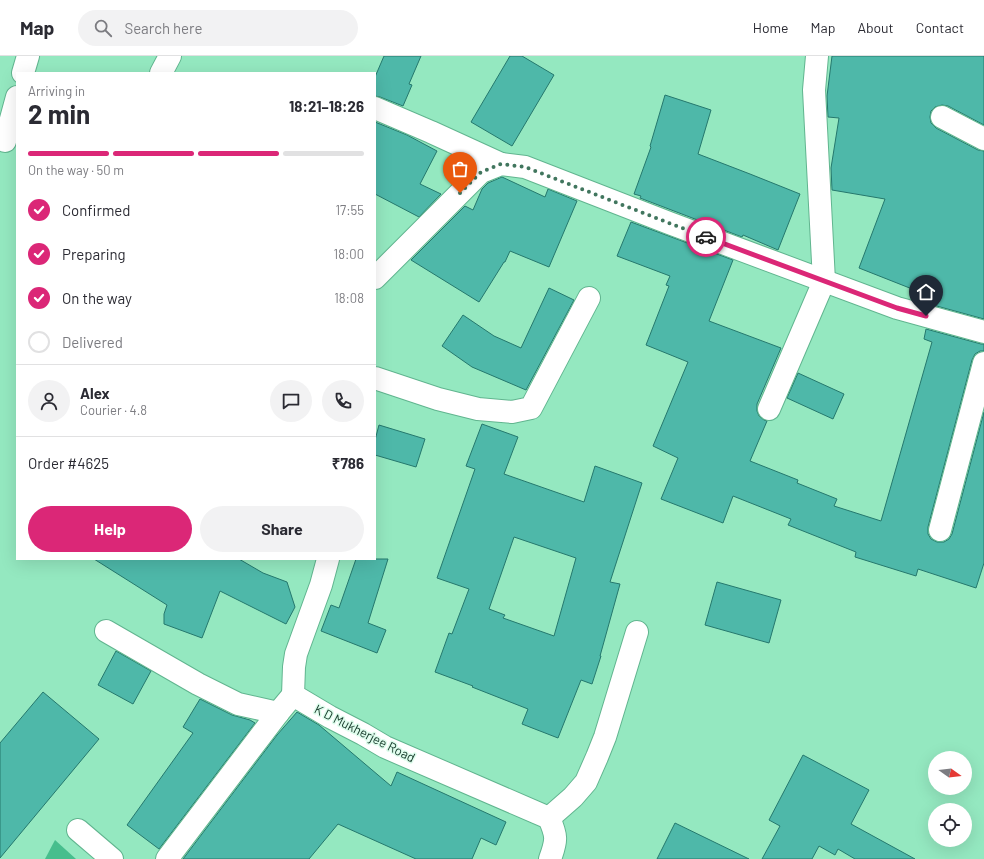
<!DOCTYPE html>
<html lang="en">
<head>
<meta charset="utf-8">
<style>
	body { margin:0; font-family:Barlow,sans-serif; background:#f2f2f3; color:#2b2b33; height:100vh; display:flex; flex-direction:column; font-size:15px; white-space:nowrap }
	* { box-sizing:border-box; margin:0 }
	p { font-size:13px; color:#7c7c81 }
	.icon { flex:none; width:22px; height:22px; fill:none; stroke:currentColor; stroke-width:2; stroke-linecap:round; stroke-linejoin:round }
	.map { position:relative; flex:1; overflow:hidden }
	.panel { position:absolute; left:16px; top:16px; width:360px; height:488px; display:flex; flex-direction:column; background:#fff; border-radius:0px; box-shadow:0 4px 16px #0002 }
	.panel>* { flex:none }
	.needle { width:26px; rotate:104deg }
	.fabs { position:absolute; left:928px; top:695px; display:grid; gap:8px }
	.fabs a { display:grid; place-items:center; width:44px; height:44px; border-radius:50%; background:#fff; box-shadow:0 4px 16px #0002; font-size:20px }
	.pin { position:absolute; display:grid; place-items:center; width:34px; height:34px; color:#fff; margin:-41px -17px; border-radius:50% 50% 50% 0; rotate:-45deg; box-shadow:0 0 4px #0007 }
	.pin .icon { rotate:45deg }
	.courier { position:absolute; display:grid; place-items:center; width:40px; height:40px; margin:-20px; border:3px solid #db2777; border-radius:50%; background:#fff; color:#222; box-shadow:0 1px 5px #0007 }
	.summary em { font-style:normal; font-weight:700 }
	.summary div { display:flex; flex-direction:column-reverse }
	.summary { display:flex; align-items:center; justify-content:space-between; height:68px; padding:0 12px }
	h1 { font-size:26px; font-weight:700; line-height:30px }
	.bar { display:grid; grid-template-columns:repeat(4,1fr); gap:6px 4px; align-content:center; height:48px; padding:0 12px }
	.bar i { height:5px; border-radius:3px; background:#e1e1e2 }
	.bar .active { background:#db2777 }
	.bar p { grid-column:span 4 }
	.line { display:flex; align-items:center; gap:10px; padding:0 12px; border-top:1px solid #e1e1e2 }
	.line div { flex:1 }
	.round { display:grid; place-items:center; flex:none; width:42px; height:42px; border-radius:21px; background:#f2f2f3 }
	ol { padding:0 12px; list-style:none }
	li { display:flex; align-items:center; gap:12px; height:44px }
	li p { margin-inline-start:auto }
	li .icon { padding:4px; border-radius:50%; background:#db2777; color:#fff; stroke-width:4 }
	li:last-child { color:#7c7c81 }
	li i { width:22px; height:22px; border:2px solid #e1e1e2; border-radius:50% }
	.cta { display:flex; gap:8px; margin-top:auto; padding:8px 12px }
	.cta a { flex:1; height:46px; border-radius:24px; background:#db2777; color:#fff; font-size:16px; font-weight:700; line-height:46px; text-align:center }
	.cta a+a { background:#f2f2f3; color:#2b2b33 }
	header { display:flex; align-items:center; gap:24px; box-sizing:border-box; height:56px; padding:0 20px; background:#fff; border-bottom:1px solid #e1e1e2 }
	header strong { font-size:19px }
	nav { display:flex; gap:22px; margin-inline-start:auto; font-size:14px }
	.search { width:280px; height:36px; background:#f2f2f3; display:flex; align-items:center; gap:10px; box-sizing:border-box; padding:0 14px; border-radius:22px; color:#7c7c81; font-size:15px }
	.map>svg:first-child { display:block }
	.water { fill:#47be8d }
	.building { fill:#4eb8a9; stroke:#25786d; fill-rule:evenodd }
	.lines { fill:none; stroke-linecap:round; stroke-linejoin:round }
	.minor-casing { stroke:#61b58f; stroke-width:24 }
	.minor { stroke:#fff; stroke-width:22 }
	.done { stroke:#41765e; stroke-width:4; stroke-dasharray:0 7.2 }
	.route { stroke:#db2777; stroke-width:5 }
	.labels { text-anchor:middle; stroke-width:3; stroke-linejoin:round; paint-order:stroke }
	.street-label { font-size:13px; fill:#153829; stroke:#ddfdec }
</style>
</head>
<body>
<header>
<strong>Map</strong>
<div class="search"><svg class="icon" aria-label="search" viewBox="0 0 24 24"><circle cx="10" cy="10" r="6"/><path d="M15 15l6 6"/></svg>Search here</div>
<nav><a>Home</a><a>Map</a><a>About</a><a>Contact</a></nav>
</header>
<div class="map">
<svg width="984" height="803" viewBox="0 0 984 803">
	<rect width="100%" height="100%" fill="#94e8c0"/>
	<polygon class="water" points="55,784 76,803 45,803"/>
	<g class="building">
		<polygon points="384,0 421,0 409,28 412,29 403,50 380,41 375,40 375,21"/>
		<polygon points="510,0 522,0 554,19 512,90 471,66"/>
		<polygon points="832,0 984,0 984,69 948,50 942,49 935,51 931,55 930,61 931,67 936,72 978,94 984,95 984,263 933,249 935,242 859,212 885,143 832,134 831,112 839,62 828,61 827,40"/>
		<polygon points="665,39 711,54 698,98 750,118 800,138 778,194 743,179 742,181 640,142 641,140 634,138 651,91 650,90"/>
		<polygon points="375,66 407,79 437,95 420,128 441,138 419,161 375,138"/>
		<polygon points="502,121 545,141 548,133 577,145 549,211 510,195 505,206 504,206 479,246 411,204 465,150 473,154 482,133 488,127"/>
		<polygon points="631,166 733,204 709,265 781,292 757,348 757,355 759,360 764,364 767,365 750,405 798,424 797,427 837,443 834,450 881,465 932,286 924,283 926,273 981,288 984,288 984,295 980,295 975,298 972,304 928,471 928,478 931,483 937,486 944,486 949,483 952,478 984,356 984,507 976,532 918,513 916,520 855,501 856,496 788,469 791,463 733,440 723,467 661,443 678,402 653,390 688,306 646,289 669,230 666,229 670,220 617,200"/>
		<polygon points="549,232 574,244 526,334 472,311 442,290 463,259 494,280 521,292"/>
		<polygon points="798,317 844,338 833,363 787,342"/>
		<path d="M482,368L518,381L504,418L584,446L595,410L642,427L610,526L620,528L600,600H601L592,628L581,624L558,682L522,668L528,653L472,631L473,630L435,616L449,577L452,578L469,533L437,522L475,413L466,410ZM514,481L576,502L554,580L503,562L505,559L489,553Z"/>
		<polygon points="379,369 425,383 416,411 375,399 375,384"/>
		<polygon points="94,503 239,503 263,517 287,526 295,551 286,568 220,535 202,582 164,568 164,558 167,549"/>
		<polygon points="356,503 388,503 368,567 386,574 377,597 321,575 331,549 339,552"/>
		<polygon points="717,526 781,544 769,587 705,569"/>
		<polygon points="116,595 151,615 133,648 98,629"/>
		<polygon points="43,636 99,683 0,802 0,687"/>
		<polygon points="200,643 232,659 250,664 255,667 159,793 127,769 193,677 183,671"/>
		<polygon points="297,656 319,669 391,730 397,716 506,766 496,789 481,782 472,803 416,803 338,768 309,803 183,803 277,679"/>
		<polygon points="803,699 869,734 851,768 915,803 855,803 838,793 835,799 819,790 812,803 762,803 780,770 769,764"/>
		<polygon points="675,767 749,803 657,803"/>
	</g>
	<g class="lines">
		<g class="minor-casing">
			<g id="minor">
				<polyline points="23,17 28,0"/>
				<polyline points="161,17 170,0"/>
				<polyline points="375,52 431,76 501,108"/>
				<polyline points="942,61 984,83"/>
				<polyline points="5,85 17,41"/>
				<polyline points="375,222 481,116 501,108 525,111 669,167 897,252 984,276"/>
				<polyline points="375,322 438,343 478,353 512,356 531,352 589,242"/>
				<polyline points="769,353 824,225 814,34 817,0"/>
				<polyline points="940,474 984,307"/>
				<path d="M328,503L321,529L296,598L294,611L293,639L330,661L363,678L385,691L549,762C557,780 557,784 550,803"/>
				<polyline points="106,575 198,628 238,648 278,657"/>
				<polyline points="549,762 573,741 586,726 597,701 605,681 637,576"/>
				<polyline points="78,774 112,803"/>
				<polyline points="167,803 278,657 293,639"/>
			</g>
		</g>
		<use href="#minor" class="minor"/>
	</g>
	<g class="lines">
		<polyline class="done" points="460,137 481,116 501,108 525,111 669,167 706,181"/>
		<polyline class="route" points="706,181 897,252 926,260"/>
	</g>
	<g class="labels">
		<g class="street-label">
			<text transform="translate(365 677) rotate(27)" y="5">K D Mukherjee Road</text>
		</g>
	</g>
</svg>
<div class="fabs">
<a><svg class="needle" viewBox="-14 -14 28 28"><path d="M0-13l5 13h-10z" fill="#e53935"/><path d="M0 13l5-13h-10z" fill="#7c7c81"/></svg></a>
<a><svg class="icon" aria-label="locate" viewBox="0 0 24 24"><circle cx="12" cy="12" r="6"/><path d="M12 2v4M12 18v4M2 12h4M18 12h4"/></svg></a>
</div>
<div class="pin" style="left:460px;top:137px;background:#ea580c"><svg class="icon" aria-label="bag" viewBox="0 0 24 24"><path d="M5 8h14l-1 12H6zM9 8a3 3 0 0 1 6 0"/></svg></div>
<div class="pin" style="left:926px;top:260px;background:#1f2937"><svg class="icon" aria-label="home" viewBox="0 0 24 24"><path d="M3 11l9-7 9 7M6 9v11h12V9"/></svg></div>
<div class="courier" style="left:706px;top:181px"><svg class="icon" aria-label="car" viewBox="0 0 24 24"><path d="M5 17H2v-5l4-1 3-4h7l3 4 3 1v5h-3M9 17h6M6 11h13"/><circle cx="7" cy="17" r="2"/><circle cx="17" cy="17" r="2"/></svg></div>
<section class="panel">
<div class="summary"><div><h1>2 min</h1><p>Arriving in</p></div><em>18:21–18:26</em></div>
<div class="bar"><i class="active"></i><i class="active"></i><i class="active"></i><i></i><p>On the way · 50 m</p></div>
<ol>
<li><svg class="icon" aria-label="check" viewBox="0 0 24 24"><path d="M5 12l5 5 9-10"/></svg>Confirmed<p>17:55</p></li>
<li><svg class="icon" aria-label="check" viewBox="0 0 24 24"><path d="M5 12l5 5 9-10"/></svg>Preparing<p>18:00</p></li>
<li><svg class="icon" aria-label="check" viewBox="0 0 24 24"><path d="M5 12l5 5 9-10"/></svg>On the way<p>18:08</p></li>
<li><i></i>Delivered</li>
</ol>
<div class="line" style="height:72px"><a class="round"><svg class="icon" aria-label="person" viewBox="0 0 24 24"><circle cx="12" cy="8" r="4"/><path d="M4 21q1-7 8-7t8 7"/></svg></a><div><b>Alex</b><p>Courier · 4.8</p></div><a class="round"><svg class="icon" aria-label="chat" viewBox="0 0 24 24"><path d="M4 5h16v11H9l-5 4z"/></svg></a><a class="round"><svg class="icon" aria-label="phone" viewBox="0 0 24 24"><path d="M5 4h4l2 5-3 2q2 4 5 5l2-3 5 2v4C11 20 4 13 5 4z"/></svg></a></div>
<div class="line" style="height:52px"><div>Order #4625</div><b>₹786</b></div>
<div class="cta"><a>Help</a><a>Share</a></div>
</section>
</div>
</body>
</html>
